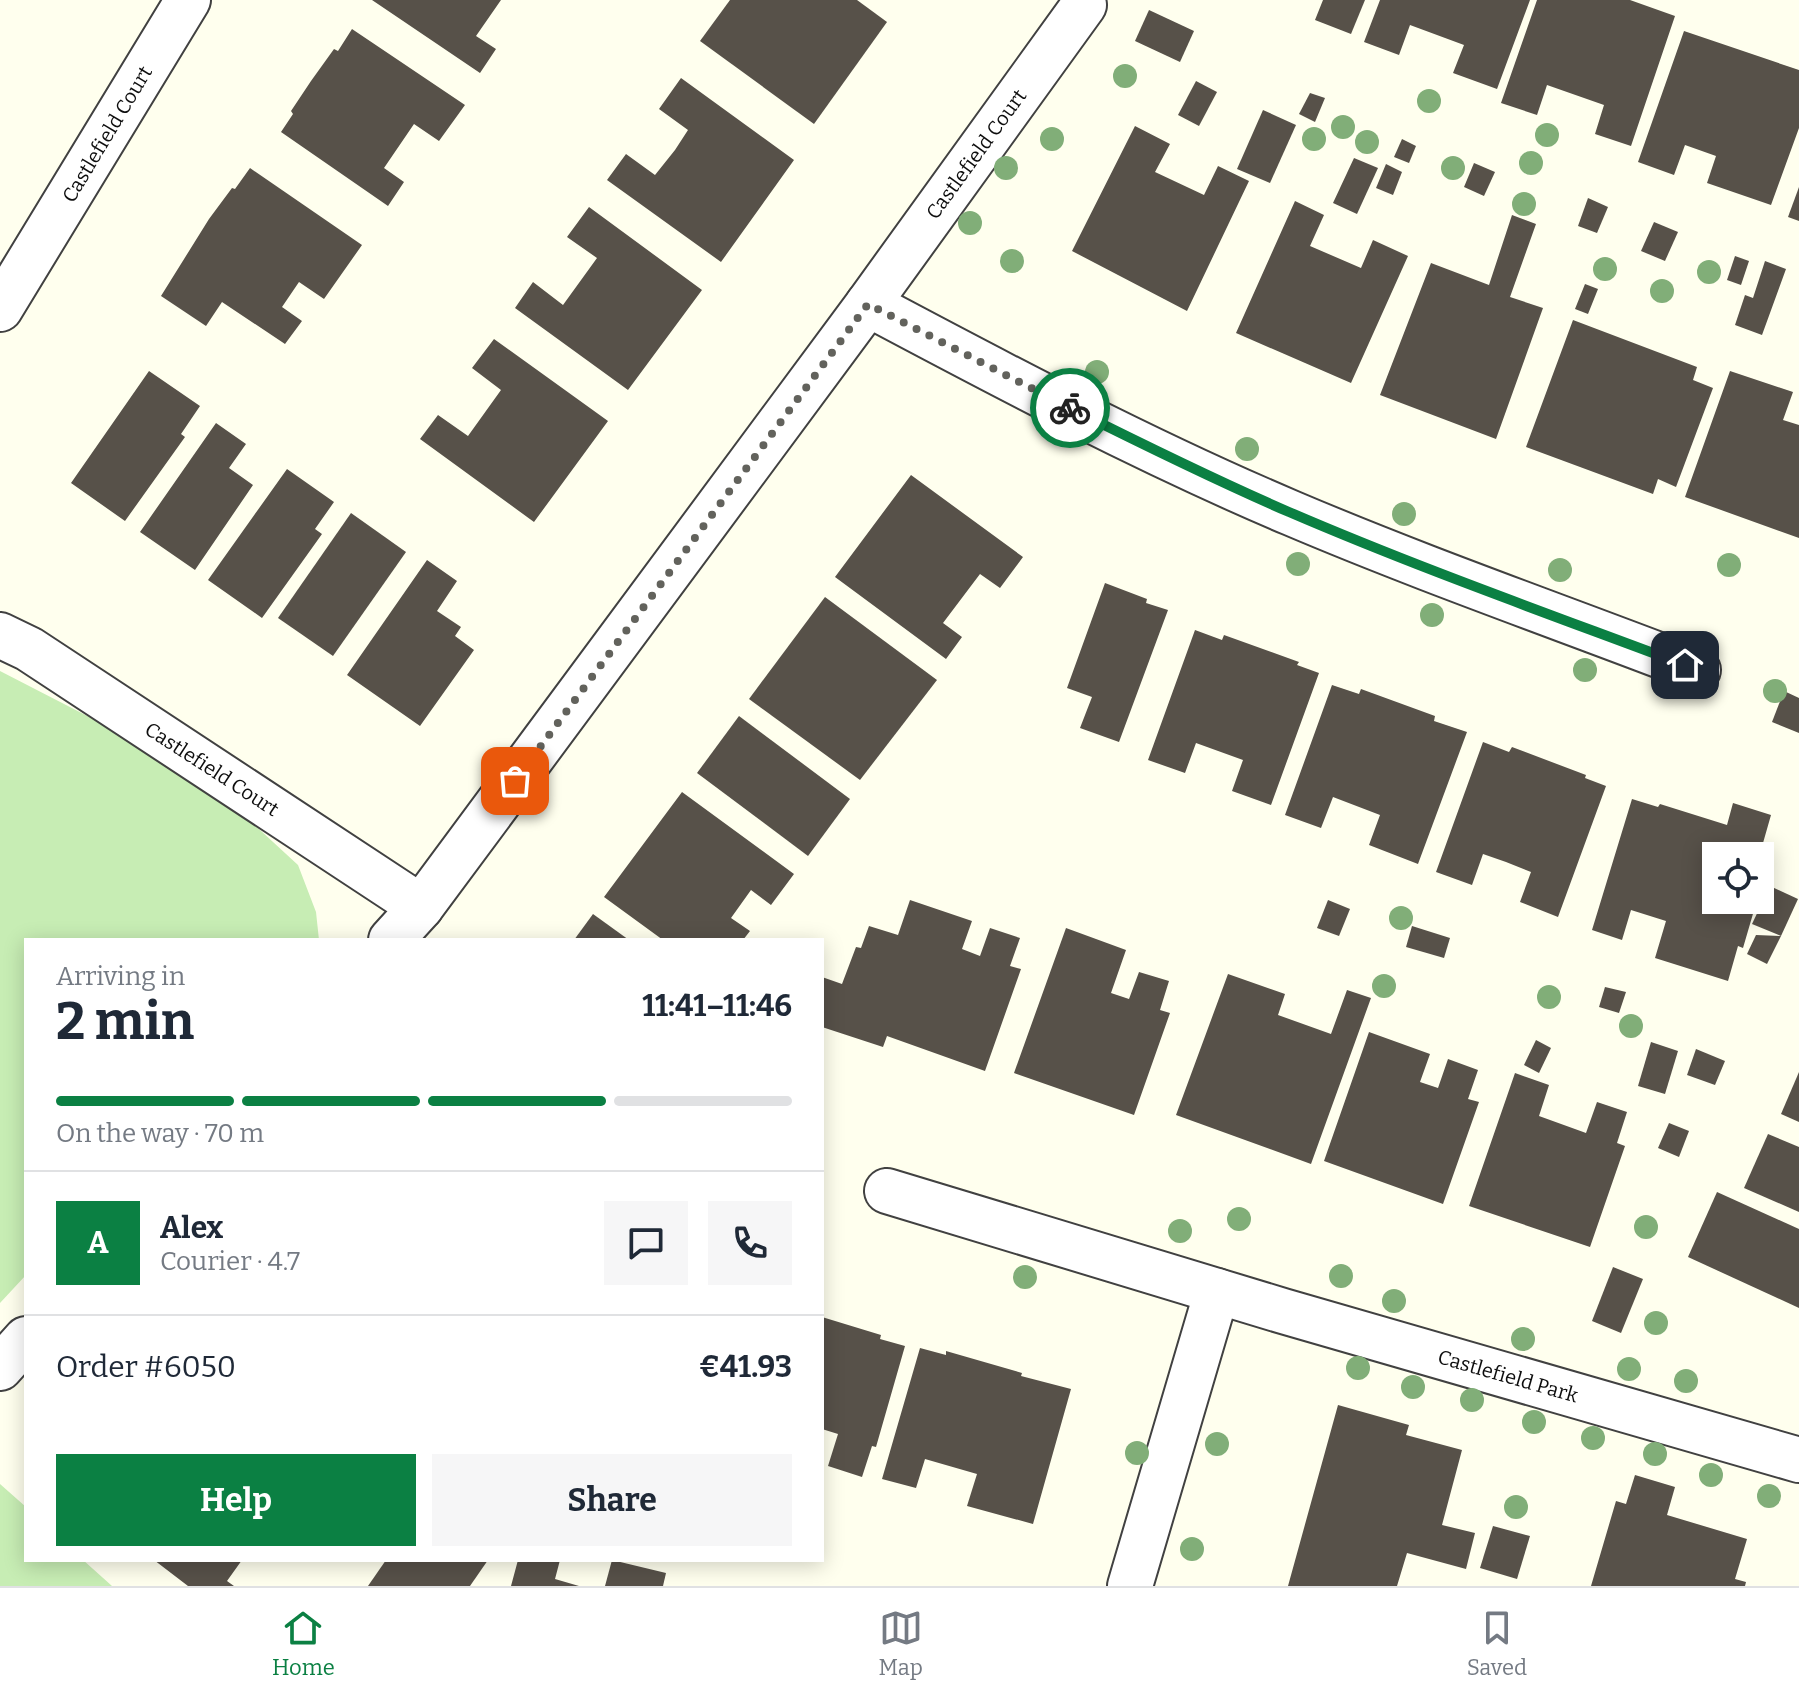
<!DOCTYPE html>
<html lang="en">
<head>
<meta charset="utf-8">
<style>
	body { margin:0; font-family:Bitter,serif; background:#f6f6f7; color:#1f2937; height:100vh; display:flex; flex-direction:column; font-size:30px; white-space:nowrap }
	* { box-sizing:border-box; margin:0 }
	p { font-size:26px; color:#747a83 }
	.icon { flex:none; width:44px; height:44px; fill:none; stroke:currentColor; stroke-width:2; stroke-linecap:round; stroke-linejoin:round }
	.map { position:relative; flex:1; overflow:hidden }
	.drawer { position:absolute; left:24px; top:938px; width:800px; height:624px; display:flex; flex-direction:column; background:#fff; border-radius:0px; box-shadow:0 4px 20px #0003 }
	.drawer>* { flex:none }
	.tools { position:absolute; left:1702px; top:842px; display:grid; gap:16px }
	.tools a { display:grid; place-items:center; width:72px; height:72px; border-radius:0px; background:#fff; box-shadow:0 4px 20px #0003; font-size:40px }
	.pin { position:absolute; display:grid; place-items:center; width:68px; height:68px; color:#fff; margin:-34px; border-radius:16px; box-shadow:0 4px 12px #0006 }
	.courier { position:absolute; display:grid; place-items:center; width:80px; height:80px; margin:-40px; border:6px solid #0b8043; border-radius:50%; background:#fff; color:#222; box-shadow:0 2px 10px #0007 }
	.overview em { font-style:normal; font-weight:700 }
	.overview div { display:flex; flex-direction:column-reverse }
	.overview { display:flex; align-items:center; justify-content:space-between; height:136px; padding:0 32px }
	h1 { font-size:52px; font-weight:700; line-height:60px }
	.bar { display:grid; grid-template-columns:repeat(4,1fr); gap:12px 8px; align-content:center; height:96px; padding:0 32px }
	.bar i { height:10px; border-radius:6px; background:#e0e1e3 }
	.bar .selected { background:#0b8043 }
	.bar p { grid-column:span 4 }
	.line { display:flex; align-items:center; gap:20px; padding:0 32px; border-top:2px solid #e0e1e3 }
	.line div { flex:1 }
	.round { display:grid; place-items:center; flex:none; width:84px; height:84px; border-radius:0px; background:#f6f6f7 }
	.action { display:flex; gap:16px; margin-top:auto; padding:16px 32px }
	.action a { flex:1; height:92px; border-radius:0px; background:#0b8043; color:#fff; font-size:32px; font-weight:700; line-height:92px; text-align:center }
	.action a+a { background:#f6f6f7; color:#1f2937 }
	.tab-bar { display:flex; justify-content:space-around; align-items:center; height:112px; border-top:2px solid #e0e1e3; background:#fff; font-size:22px; color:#747a83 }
	.tab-bar a { display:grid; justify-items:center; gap:4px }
	.tab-bar .selected { color:#0b8043 }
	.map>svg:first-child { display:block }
	.green { fill:#c7edb4 }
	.building { fill:#575149 }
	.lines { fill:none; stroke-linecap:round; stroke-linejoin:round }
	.minor-casing { stroke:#414141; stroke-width:48 }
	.minor { stroke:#fff; stroke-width:44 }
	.tree { fill:#81ae78 }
	.done { stroke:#62625c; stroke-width:8; stroke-dasharray:0 14.4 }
	.route { stroke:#0b8043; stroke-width:10 }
	.labels { text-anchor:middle; stroke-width:8; stroke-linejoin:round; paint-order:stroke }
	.street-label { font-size:20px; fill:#0e0e0e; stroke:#fff }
</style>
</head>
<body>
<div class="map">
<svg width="1799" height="1586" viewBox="0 0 1799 1586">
	<rect width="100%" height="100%" fill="#ffe"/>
	<g class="green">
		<polygon points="0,671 99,722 248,819 298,865 316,912 319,940 26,940 26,1275 0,1303"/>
		<polygon points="0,1484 26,1507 26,1560 83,1560 112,1586 0,1586"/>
	</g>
	<g class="building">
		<polygon points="372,0 501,0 476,36 496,49 480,73"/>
		<polygon points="730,0 857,0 887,22 814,124 700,41"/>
		<polygon points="1323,0 1365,0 1351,34 1315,20"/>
		<polygon points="1380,0 1530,0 1497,89 1453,73 1464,45 1410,25 1399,55 1364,42"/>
		<polygon points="1537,0 1630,0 1675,16 1631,146 1595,134 1604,105 1547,85 1537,115 1501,103"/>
		<polygon points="1149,10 1194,31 1180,62 1135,41"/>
		<polygon points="352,29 465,105 439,141 414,124 384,168 404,182 388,206 281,132 293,114 291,111 311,81 334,49 338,51"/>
		<polygon points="1684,31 1799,70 1799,128 1771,205 1707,183 1716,156 1685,145 1674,175 1638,162"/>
		<polygon points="681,78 794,160 721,262 607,180 626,154 655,175 675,150 688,130 659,109"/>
		<polygon points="1196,81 1217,92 1199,126 1178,115"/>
		<polygon points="1310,93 1325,98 1315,122 1299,114"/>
		<polygon points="1263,110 1296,125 1270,183 1237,169"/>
		<polygon points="1135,126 1170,144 1155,172 1204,195 1218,166 1249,181 1187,311 1072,251"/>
		<polygon points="1402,139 1416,146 1409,163 1394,157"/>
		<polygon points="1354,158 1378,168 1357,214 1333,203"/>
		<polygon points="1474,163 1495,172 1484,196 1464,187"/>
		<polygon points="1386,164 1402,172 1393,195 1376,188"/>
		<polygon points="250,168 362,245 324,299 299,282 282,307 302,321 285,344 222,302 206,326 161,296 209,219 232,188 235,189"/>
		<polygon points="1799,187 1799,221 1788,217"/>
		<polygon points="1588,198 1608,207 1597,233 1578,226"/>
		<polygon points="1295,201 1324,215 1310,246 1361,268 1373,240 1408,256 1351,383 1236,333"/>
		<polygon points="589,207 702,290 628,390 515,308 533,282 563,305 597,258 567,237"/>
		<polygon points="1512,215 1536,224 1510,297 1543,308 1496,439 1380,395 1431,263 1489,285"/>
		<polygon points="1654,222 1678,232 1665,261 1641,251"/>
		<polygon points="1735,256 1749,261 1741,285 1727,280"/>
		<polygon points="1765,261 1786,269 1762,335 1735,325 1745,295 1753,298"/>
		<polygon points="1585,284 1598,289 1588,314 1575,309"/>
		<polygon points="1573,320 1697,367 1693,380 1713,388 1676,487 1658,479 1653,494 1526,447"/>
		<polygon points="494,339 608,421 534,522 420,439 438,415 468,436 501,390 472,368"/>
		<polygon points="149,371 200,406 181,434 185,437 125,521 71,483"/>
		<polygon points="1730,371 1793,392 1783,420 1799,425 1799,538 1685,497"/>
		<polygon points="216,423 246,444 229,468 253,485 195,570 140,532"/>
		<polygon points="287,469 334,502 315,529 322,534 262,618 208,580"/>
		<polygon points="911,475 1023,557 1000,588 980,574 943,623 962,637 946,659 835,577"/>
		<polygon points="351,513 406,552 333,656 278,618"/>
		<polygon points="427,560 457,581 437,611 461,627 455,636 474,650 420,726 347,675"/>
		<polygon points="1105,583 1147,599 1146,603 1168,610 1119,742 1080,728 1092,697 1067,688"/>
		<polygon points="825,597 937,680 860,780 749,699"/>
		<polygon points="1195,630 1222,640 1224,635 1299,662 1297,665 1319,673 1271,805 1232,791 1243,760 1196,743 1185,773 1148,760"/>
		<polygon points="1332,685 1359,694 1361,689 1435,716 1434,721 1467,732 1418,864 1369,845 1380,815 1333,797 1321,828 1285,815"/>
		<polygon points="1784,691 1799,698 1799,733 1772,722"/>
		<polygon points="739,716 850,799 808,856 697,773"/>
		<polygon points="1483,742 1509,752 1512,747 1586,775 1585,778 1606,786 1558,917 1520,902 1531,872 1506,862 1483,854 1472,885 1436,872"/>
		<polygon points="682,792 794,874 771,905 751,890 731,918 750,931 743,940 663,940 604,897"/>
		<polygon points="1632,799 1658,807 1660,804 1727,825 1733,803 1771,815 1761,850 1771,854 1761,889 1760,856 1716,856 1716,900 1757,900 1743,948 1738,946 1728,981 1655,958 1666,921 1631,910 1622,940 1592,930"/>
		<polygon points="1770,886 1798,899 1781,936 1752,924"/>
		<polygon points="910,900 972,921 962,949 980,956 990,928 1020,938 1010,966 1021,969 985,1071 887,1036 883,1047 822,1027 822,977 842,984 856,947 861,948 869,926 898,935"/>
		<polygon points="1328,900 1350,909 1339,936 1317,928"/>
		<polygon points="593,914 629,940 574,940"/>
		<polygon points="1412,926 1450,938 1444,958 1406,947"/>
		<polygon points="1066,928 1126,950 1111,993 1129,999 1139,972 1169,981 1160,1010 1170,1013 1134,1115 1014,1073"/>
		<polygon points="1756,935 1781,936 1767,964 1747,954"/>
		<polygon points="1228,974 1285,994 1278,1015 1331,1034 1347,990 1371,998 1311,1164 1176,1115"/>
		<polygon points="1605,987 1626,992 1619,1013 1599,1007"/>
		<polygon points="1369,1032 1430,1054 1420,1082 1438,1088 1448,1059 1478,1070 1468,1099 1479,1102 1443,1204 1324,1161"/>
		<polygon points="1536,1040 1551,1048 1539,1073 1524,1065"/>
		<polygon points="1651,1042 1678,1051 1665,1094 1638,1086"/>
		<polygon points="1696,1049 1725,1061 1715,1085 1687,1075"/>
		<polygon points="1799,1072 1799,1122 1781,1114"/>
		<polygon points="1515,1073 1549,1085 1539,1116 1586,1133 1597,1102 1627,1112 1617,1143 1625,1146 1590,1247 1469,1206"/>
		<polygon points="1669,1123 1689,1131 1679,1157 1658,1148"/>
		<polygon points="1768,1134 1799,1147 1799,1212 1744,1188"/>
		<polygon points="1717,1192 1799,1229 1799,1308 1688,1257"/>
		<polygon points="1613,1267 1643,1279 1621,1333 1592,1321"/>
		<polygon points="822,1317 881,1335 880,1339 905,1346 876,1447 872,1446 862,1477 828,1466 838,1434 822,1429"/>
		<polygon points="920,1348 946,1355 946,1351 1022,1373 1021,1376 1071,1389 1033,1524 967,1506 977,1474 925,1459 916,1488 882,1479"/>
		<polygon points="1338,1405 1409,1425 1406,1435 1462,1450 1442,1525 1475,1533 1466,1569 1407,1553 1397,1586 1288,1586"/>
		<polygon points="1635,1475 1675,1487 1667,1515 1747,1539 1735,1579 1746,1582 1745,1586 1591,1586 1616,1501 1626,1504"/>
		<polygon points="1493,1526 1530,1536 1517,1579 1480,1568"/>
		<polygon points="154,1560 242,1560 227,1581 234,1586 188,1586"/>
		<polygon points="386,1560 488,1560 470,1586 368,1586"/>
		<polygon points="518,1560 560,1560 555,1579 579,1586 511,1586"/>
		<polygon points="612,1560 666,1573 663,1586 605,1586"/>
	</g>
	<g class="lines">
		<g class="minor-casing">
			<g id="minor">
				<path d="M868,304C1007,378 1147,452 1291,513C1425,570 1563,618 1698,670"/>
				<polyline points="0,309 188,0"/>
				<polyline points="0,635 29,649 421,907"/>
				<polyline points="391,940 421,907 868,304 1084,5"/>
				<polyline points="887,1191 1283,1311 1799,1460"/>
				<polyline points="0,1368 26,1339"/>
				<polyline points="1130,1586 1217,1291"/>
			</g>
		</g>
		<use href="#minor" class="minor"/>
	</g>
	<g class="tree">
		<circle cx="1125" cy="76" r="12"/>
		<circle cx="1429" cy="101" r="12"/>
		<circle cx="1343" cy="127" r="12"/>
		<circle cx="1547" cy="135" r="12"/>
		<circle cx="1052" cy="139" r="12"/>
		<circle cx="1314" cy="139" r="12"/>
		<circle cx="1367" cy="142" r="12"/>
		<circle cx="1531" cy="163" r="12"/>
		<circle cx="1006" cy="168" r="12"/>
		<circle cx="1453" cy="168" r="12"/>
		<circle cx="1524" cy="204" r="12"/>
		<circle cx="970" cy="223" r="12"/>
		<circle cx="1012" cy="261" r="12"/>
		<circle cx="1605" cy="269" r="12"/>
		<circle cx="1709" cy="272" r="12"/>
		<circle cx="1662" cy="291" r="12"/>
		<circle cx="1097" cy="372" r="12"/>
		<circle cx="1247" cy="449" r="12"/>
		<circle cx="1404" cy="514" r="12"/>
		<circle cx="1298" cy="564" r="12"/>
		<circle cx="1729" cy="565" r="12"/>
		<circle cx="1560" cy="570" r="12"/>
		<circle cx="1432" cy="615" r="12"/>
		<circle cx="1585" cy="670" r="12"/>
		<circle cx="1775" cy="691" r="12"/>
		<circle cx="1401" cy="918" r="12"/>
		<circle cx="1384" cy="986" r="12"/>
		<circle cx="1549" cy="997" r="12"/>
		<circle cx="1631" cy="1026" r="12"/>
		<circle cx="1239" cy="1219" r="12"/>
		<circle cx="1646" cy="1227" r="12"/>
		<circle cx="1180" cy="1231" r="12"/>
		<circle cx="1341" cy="1276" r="12"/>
		<circle cx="1025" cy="1277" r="12"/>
		<circle cx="1394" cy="1301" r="12"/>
		<circle cx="1656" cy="1323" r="12"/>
		<circle cx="1523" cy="1339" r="12"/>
		<circle cx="1358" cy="1368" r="12"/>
		<circle cx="1629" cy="1369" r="12"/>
		<circle cx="1686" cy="1381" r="12"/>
		<circle cx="1413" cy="1387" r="12"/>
		<circle cx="1472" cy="1400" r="12"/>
		<circle cx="1534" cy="1422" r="12"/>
		<circle cx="1593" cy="1438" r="12"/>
		<circle cx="1217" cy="1444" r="12"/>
		<circle cx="1137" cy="1453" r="12"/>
		<circle cx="1655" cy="1454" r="12"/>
		<circle cx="1711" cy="1475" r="12"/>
		<circle cx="1769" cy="1496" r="12"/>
		<circle cx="1516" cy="1507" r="12"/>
		<circle cx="1192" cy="1549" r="12"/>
	</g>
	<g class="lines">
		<polyline class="done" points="515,781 868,304 1070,408"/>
		<path class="route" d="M1070,408C1142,444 1215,480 1289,512C1419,568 1552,615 1685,665"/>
	</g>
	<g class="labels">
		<g class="street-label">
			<text transform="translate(107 134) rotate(-59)" y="7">Castlefield Court</text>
			<text transform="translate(976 154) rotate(-54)" y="7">Castlefield Court</text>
			<text transform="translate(212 769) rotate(33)" y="7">Castlefield Court</text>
			<text transform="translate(1508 1376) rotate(16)" y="7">Castlefield Park</text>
		</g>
	</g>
</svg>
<div class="tools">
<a><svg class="icon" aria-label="locate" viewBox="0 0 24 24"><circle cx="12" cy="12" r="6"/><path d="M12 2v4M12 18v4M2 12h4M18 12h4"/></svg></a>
</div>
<div class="pin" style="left:515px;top:781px;background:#ea580c"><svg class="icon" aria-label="bag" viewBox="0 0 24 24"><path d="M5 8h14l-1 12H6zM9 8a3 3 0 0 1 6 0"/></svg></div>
<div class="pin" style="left:1685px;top:665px;background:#1f2937"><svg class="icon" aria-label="home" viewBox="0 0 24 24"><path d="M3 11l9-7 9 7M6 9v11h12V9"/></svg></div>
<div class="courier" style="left:1070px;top:408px"><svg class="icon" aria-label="bike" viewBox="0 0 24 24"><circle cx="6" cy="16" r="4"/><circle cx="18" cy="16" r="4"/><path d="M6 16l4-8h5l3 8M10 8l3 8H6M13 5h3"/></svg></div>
<section class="drawer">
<div class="overview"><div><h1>2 min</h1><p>Arriving in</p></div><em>11:41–11:46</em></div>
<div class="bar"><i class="selected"></i><i class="selected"></i><i class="selected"></i><i></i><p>On the way · 70 m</p></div>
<div class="line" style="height:144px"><b class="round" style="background:#0b8043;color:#fff">A</b><div><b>Alex</b><p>Courier · 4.7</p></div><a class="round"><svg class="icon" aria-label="chat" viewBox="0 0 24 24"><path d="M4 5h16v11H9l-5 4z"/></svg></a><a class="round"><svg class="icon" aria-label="phone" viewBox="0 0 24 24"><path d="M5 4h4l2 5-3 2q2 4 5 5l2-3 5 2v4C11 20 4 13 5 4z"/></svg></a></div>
<div class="line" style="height:104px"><div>Order #6050</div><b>€41.93</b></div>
<div class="action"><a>Help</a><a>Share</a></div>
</section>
</div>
<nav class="tab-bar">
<a class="selected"><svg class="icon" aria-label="home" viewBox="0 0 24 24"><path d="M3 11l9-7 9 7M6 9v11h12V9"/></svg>Home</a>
<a><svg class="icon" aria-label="map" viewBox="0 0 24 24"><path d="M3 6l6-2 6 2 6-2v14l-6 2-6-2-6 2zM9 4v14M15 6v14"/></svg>Map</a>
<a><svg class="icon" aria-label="saved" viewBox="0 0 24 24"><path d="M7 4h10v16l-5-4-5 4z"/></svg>Saved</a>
</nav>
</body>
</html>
